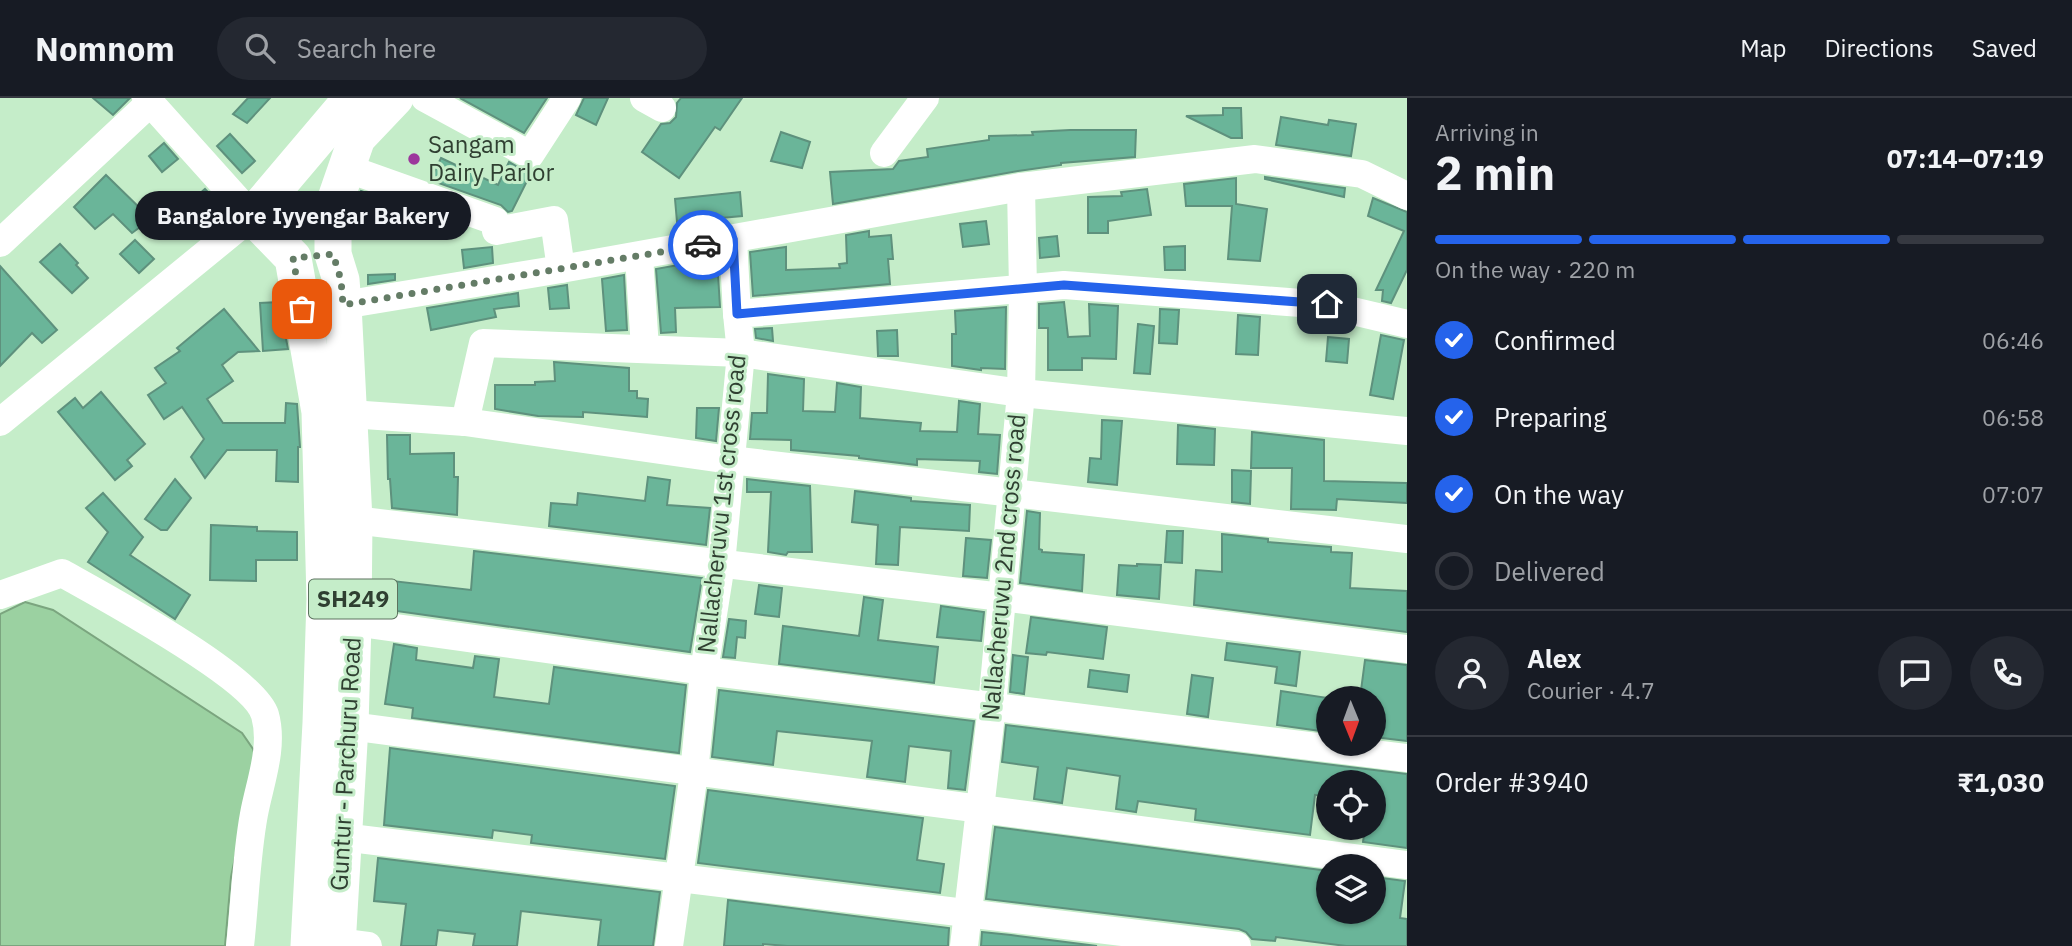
<!DOCTYPE html>
<html lang="en">
<head>
<meta charset="utf-8">
<style>
	body { margin:0; font-family:"IBM Plex Sans",sans-serif; background:#242831; color:#f1f3f6; height:100vh; display:flex; flex-direction:column; font-size:26px; white-space:nowrap }
	* { box-sizing:border-box; margin:0 }
	p { font-size:23px; color:#9ea1a6 }
	.icon { flex:none; width:38px; height:38px; fill:none; stroke:currentColor; stroke-width:2; stroke-linecap:round; stroke-linejoin:round }
	.map { position:relative; flex:1; overflow:hidden }
	.sheet { display:flex; flex-direction:column; background:#171b24; width:665px }
	.sheet>* { flex:none }
	.needle { width:46px; rotate:179deg }
	.controls { position:absolute; left:1316px; top:588px; display:grid; gap:14px }
	.controls a { display:grid; place-items:center; width:70px; height:70px; border-radius:50%; background:#171b24; box-shadow:0 2px 5px #0004; font-size:35px }
	.pin { position:absolute; display:grid; place-items:center; width:60px; height:60px; color:#fff; margin:-30px; border-radius:14px; box-shadow:0 4px 10px #0006 }
	.courier { position:absolute; display:grid; place-items:center; width:70px; height:70px; margin:-35px; border:5px solid #2563eb; border-radius:50%; background:#fff; color:#222; box-shadow:0 2px 9px #0007 }
	.bubble { position:absolute; height:49px; border-radius:24px; background:#171b24; box-shadow:0 2px 5px #0004; font-size:23px; font-weight:800; line-height:49px; text-align:center }
	.head em { font-style:normal; font-weight:800 }
	.head div { display:flex; flex-direction:column-reverse }
	.head { display:flex; align-items:center; justify-content:space-between; height:119px; padding:0 28px }
	h1 { font-size:46px; font-weight:800; line-height:52px }
	.bar { display:grid; grid-template-columns:repeat(4,1fr); gap:10px 7px; align-content:center; height:84px; padding:0 28px }
	.bar i { height:9px; border-radius:5px; background:#363941 }
	.bar .on { background:#2563eb }
	.bar p { grid-column:span 4 }
	.line { display:flex; align-items:center; gap:18px; padding:0 28px; border-top:2px solid #363941 }
	.line div { flex:1 }
	.round { display:grid; place-items:center; flex:none; width:74px; height:74px; border-radius:37px; background:#242831 }
	ol { padding:0 28px; list-style:none }
	li { display:flex; align-items:center; gap:21px; height:77px }
	li p { margin-inline-start:auto }
	li .icon { padding:7px; border-radius:50%; background:#2563eb; color:#fff; stroke-width:4 }
	li:last-child { color:#9ea1a6 }
	li i { width:38px; height:38px; border:4px solid #363941; border-radius:50% }
	header { display:flex; align-items:center; gap:42px; box-sizing:border-box; height:98px; padding:0 35px; background:#171b24; border-bottom:2px solid #363941 }
	header strong { font-size:33px }
	nav { display:flex; gap:38px; margin-inline-start:auto; font-size:24px }
	.search { width:490px; height:63px; background:#242831; display:flex; align-items:center; gap:18px; box-sizing:border-box; padding:0 24px; border-radius:38px; color:#9ea1a6; font-size:26px }
	main { display:flex; flex:1; min-height:0 }
	.map>svg:first-child { display:block }
	.water { fill:#9bd1a1; stroke:#7ba57f; stroke-width:2 }
	.building { fill:#6ab599; stroke:#5e917d; stroke-width:2 }
	.lines { fill:none; stroke-linecap:round; stroke-linejoin:round }
	.minor { stroke:#fff; stroke-width:28 }
	.major { stroke:#fff; stroke-width:37 }
	.done { stroke:#647c66; stroke-width:7; stroke-dasharray:0 12.6 }
	.route { stroke:#2563eb; stroke-width:9 }
	.poi-dot { fill:#9c379c; stroke:#c5edc9; stroke-width:2.5 }
	.labels { text-anchor:middle; stroke-width:6; stroke-linejoin:round; paint-order:stroke }
	.shield { fill:#c5edc9; stroke:#5c735f; stroke-width:2 }
	.shield-label { font-size:23px; font-weight:bold; fill:#2f3f31 }
	.poi-label { font-size:24px; fill:#2f3f31; stroke:#c5edc9; text-anchor:start }
	.street-label { font-size:24px; fill:#2f3f31; stroke:#c5edc9 }
</style>
</head>
<body>
<header>
<strong>Nomnom</strong>
<div class="search"><svg class="icon" aria-label="search" viewBox="0 0 24 24"><circle cx="10" cy="10" r="6"/><path d="M15 15l6 6"/></svg>Search here</div>
<nav><a>Map</a><a>Directions</a><a>Saved</a></nav>
</header>
<main>
<div class="map">
<svg width="1407" height="848" viewBox="0 0 1407 848">
	<rect width="100%" height="100%" fill="#c5edc9"/>
	<polygon class="water" points="25,504 53,512 242,635 253,651 256,660 231,779 225,848 0,848 0,516"/>
	<g class="building">
		<polygon points="93,0 130,0 113,17"/>
		<polygon points="248,0 270,0 247,25 233,16"/>
		<polygon points="460,0 547,0 524,35"/>
		<polygon points="584,0 608,0 596,27 576,17"/>
		<polygon points="681,0 742,0 720,32 715,29 679,80 642,54 661,26 670,25 676,19 677,5"/>
		<polygon points="1223,10 1241,10 1242,40 1231,40 1186,18 1223,17"/>
		<polygon points="1281,19 1328,27 1329,22 1356,26 1351,58 1276,47"/>
		<polygon points="1070,32 1136,32 1135,59 1061,65 1061,67 1018,73 833,106 830,74 893,71 899,63 928,59 927,51 989,42 989,38 1033,37 1032,34"/>
		<polygon points="781,34 810,44 802,70 771,63"/>
		<polygon points="230,36 255,63 242,75 217,48"/>
		<polygon points="164,45 178,61 162,74 149,58"/>
		<polygon points="441,60 498,87 509,64 523,72 532,73 512,113 508,114 501,107 430,82"/>
		<polygon points="106,77 151,121 132,135 113,116 95,131 74,109"/>
		<polygon points="1265,79 1345,90 1344,99 1265,81"/>
		<polygon points="1236,80 1236,106 1267,111 1260,163 1228,161 1232,108 1186,108 1184,86"/>
		<polygon points="205,91 217,104 187,132 174,118"/>
		<polygon points="1147,91 1151,117 1108,123 1108,135 1088,135 1088,99 1122,98 1121,94"/>
		<polygon points="361,93 385,102 378,118 355,108"/>
		<polygon points="740,94 742,118 677,124 675,101"/>
		<polygon points="1373,100 1407,114 1407,172 1391,205 1382,203 1383,192 1376,192 1404,133 1368,118"/>
		<polygon points="986,123 989,146 963,149 960,126"/>
		<polygon points="869,133 869,139 891,137 893,161 888,161 890,186 753,198 750,154 786,149 786,172 840,170 839,166 847,165 846,137"/>
		<polygon points="1057,138 1059,158 1040,160 1039,140"/>
		<polygon points="135,142 154,161 139,175 120,156"/>
		<polygon points="60,146 78,165 76,167 88,180 72,195 40,164"/>
		<polygon points="1185,148 1185,172 1165,172 1164,149"/>
		<polygon points="492,149 493,165 464,170 462,152"/>
		<polygon points="717,160 720,209 675,210 676,234 661,235 656,171"/>
		<polygon points="0,168 57,232 42,245 32,235 0,268"/>
		<polygon points="395,176 395,182 368,186 368,177"/>
		<polygon points="624,177 627,232 606,233 602,181"/>
		<polygon points="567,187 569,210 550,211 548,190"/>
		<polygon points="518,195 519,208 494,211 496,219 431,232 427,210"/>
		<polygon points="279,204 288,251 263,253 260,205"/>
		<polygon points="1064,204 1068,239 1090,238 1089,206 1118,208 1116,261 1082,260 1082,272 1048,272 1048,230 1039,230 1039,206"/>
		<polygon points="1006,209 1005,271 981,270 981,272 952,268 952,236 956,236 955,213"/>
		<polygon points="224,211 259,253 238,254 222,267 233,283 207,301 223,325 285,325 286,305 297,306 300,349 298,349 298,384 276,383 277,352 227,352 205,380 191,359 204,341 182,309 164,321 148,297 166,285 155,270 180,253 177,250"/>
		<polygon points="1160,211 1179,212 1177,246 1159,245"/>
		<polygon points="1238,217 1260,219 1258,257 1236,256"/>
		<polygon points="1138,226 1154,228 1150,276 1134,275"/>
		<polygon points="772,230 773,243 756,240 755,231"/>
		<polygon points="897,232 898,258 878,258 877,233"/>
		<polygon points="1381,237 1404,242 1393,301 1370,297"/>
		<polygon points="1328,239 1349,241 1347,265 1326,263"/>
		<polygon points="554,264 629,270 629,293 637,293 637,300 648,301 647,319 583,314 583,319 538,318 495,311 495,287 535,287 535,284 555,283"/>
		<polygon points="768,276 804,281 803,313 835,314 837,285 861,289 860,320 921,325 920,333 957,334 959,303 980,306 978,336 1000,337 997,376 979,374 980,363 917,361 917,367 859,360 859,358 791,352 791,342 750,341 752,315 767,315"/>
		<polygon points="101,294 145,346 127,362 132,368 115,382 58,314 75,300 83,310"/>
		<polygon points="697,310 719,310 716,343 696,340"/>
		<polygon points="1102,322 1122,323 1117,387 1088,384 1090,360 1101,361"/>
		<polygon points="1178,327 1215,331 1214,367 1177,366"/>
		<polygon points="1252,334 1324,342 1324,383 1407,385 1407,405 1337,401 1336,412 1291,411 1292,370 1251,370"/>
		<polygon points="387,337 410,337 410,356 454,355 454,379 458,379 457,417 392,410 390,381 388,381"/>
		<polygon points="1232,372 1251,373 1250,406 1232,404"/>
		<polygon points="648,379 670,382 667,407 710,410 706,447 549,428 551,405 577,407 578,395 645,403"/>
		<polygon points="175,381 191,400 167,432 161,432 145,421"/>
		<polygon points="747,381 810,388 812,454 788,454 786,457 768,454 771,394 747,394"/>
		<polygon points="855,393 911,400 911,403 970,407 969,433 900,429 898,467 876,466 878,427 852,424"/>
		<polygon points="103,395 143,439 130,457 190,497 175,521 88,464 108,434 86,410"/>
		<polygon points="1027,413 1040,415 1039,451 1042,452 1042,454 1084,457 1082,493 1020,485"/>
		<polygon points="211,427 257,429 257,433 297,434 297,462 256,462 256,483 210,482"/>
		<polygon points="1167,433 1183,433 1182,465 1165,464"/>
		<polygon points="1222,436 1268,441 1268,444 1331,449 1331,454 1352,455 1350,490 1407,493 1407,534 1194,507 1196,472 1222,474"/>
		<polygon points="966,440 991,442 987,480 963,478"/>
		<polygon points="474,453 702,480 690,554 382,511 384,482 471,492"/>
		<polygon points="1137,466 1161,467 1159,501 1117,497 1119,467 1137,468"/>
		<polygon points="759,487 782,490 779,519 755,516"/>
		<polygon points="864,499 883,502 878,542 938,549 934,585 779,566 783,528 859,538"/>
		<polygon points="941,508 984,514 981,543 937,539"/>
		<polygon points="1031,519 1107,529 1103,561 1047,554 1046,557 1026,555"/>
		<polygon points="729,521 746,523 745,540 737,539 735,560 723,559"/>
		<polygon points="1227,545 1300,554 1296,588 1275,585 1277,569 1225,562"/>
		<polygon points="394,546 417,550 416,562 473,570 475,558 499,561 494,599 549,606 554,569 686,587 679,655 412,620 413,610 385,606"/>
		<polygon points="1013,557 1028,559 1024,596 1010,594"/>
		<polygon points="1365,562 1407,567 1407,643 1374,639 1374,600 1360,600"/>
		<polygon points="1090,572 1129,577 1127,594 1088,589"/>
		<polygon points="1192,577 1213,580 1208,619 1187,616"/>
		<polygon points="719,592 974,623 965,692 948,690 951,653 909,648 905,684 867,679 872,643 777,633 773,667 712,659"/>
		<polygon points="1281,593 1328,600 1328,634 1277,627"/>
		<polygon points="1006,627 1407,676 1407,750 1363,744 1365,730 1374,730 1374,684 1328,684 1328,699 1315,697 1310,737 1195,722 1196,711 1138,703 1136,714 1116,711 1120,678 1067,670 1062,705 1034,701 1038,669 1002,664"/>
		<polygon points="390,650 675,688 665,761 531,745 532,737 493,732 492,740 384,727"/>
		<polygon points="708,692 923,720 917,762 944,766 940,795 698,765"/>
		<polygon points="995,729 1328,773 1328,814 1374,814 1374,779 1405,783 1400,820 1407,821 1407,848 1346,848 1276,839 1275,843 1252,841 1246,834 1239,831 986,801"/>
		<polygon points="378,760 660,794 653,848 598,848 601,822 521,813 517,848 473,848 475,836 438,832 436,848 401,848 406,806 374,803"/>
		<polygon points="728,802 949,830 948,848 787,848 763,846 763,848 724,848"/>
		<polygon points="982,834 1011,837 1097,848 981,848"/>
	</g>
	<g class="lines">
		<g class="minor">
			<polyline points="425,0 530,57 567,0"/>
			<polyline points="644,0 662,10"/>
			<polyline points="884,55 925,0"/>
			<polyline points="346,70 495,123"/>
			<polyline points="496,133 554,122 561,171"/>
			<polyline points="733,141 737,216"/>
			<polyline points="0,145 151,4"/>
			<polyline points="639,158 645,251"/>
			<polyline points="343,207 561,171 1021,89 1255,61 1362,76 1407,98"/>
			<polyline points="350,316 465,324 730,362 1407,441"/>
			<polyline points="0,324 252,118 146,0"/>
			<polyline points="465,324 483,245 741,255 1021,295 1407,333"/>
			<polyline points="354,422 1002,499 1407,551"/>
			<path d="M0,497L62,475C101,497 254,579 265,617C274,649 260,684 254,716C246,759 245,804 240,848"/>
			<polyline points="353,524 704,573 1407,660"/>
			<path d="M350,628C702,676 1055,719 1407,767"/>
			<path d="M342,739C641,773 939,813 1237,848"/>
			<polyline points="337,844 368,848"/>
			<polyline points="669,848 694,675 704,573 721,466 741,255 737,216 1064,187 1327,207 1407,226"/>
			<polyline points="964,848 992,608 1021,295 1023,191 1021,89"/>
		</g>
		<g class="major">
			<polyline points="309,848 321,625 325,501 320,314 293,160 252,118 352,0"/>
			<polyline points="337,848 350,628 353,524 354,422 343,207 341,182 333,156 333,109 357,40 395,0"/>
		</g>
	</g>
	<g class="lines">
		<polyline class="done" points="302,211 293,160 333,156 341,182 343,207 703,147"/>
		<polyline class="route" points="703,147 733,141 737,216 1064,187 1327,206"/>
	</g>
	<circle class="poi-dot" cx="414" cy="61" r="7"/>
	<g class="labels">
		<rect class="shield" x="309" y="481.5" width="88" height="39" rx="5"/>
		<g class="shield-label">
			<text x="353" y="509">SH249</text>
		</g>
		<g class="poi-label">
			<text x="428" y="55">Sangam<tspan x="428" dy="28">Dairy Parlor</tspan></text>
		</g>
		<g class="street-label">
			<text transform="translate(722 406) rotate(-84)" y="8">Nallacheruvu 1st cross road</text>
			<text transform="translate(1004 469) rotate(-85)" y="8">Nallacheruvu 2nd cross road</text>
			<text transform="translate(346 666) rotate(-87)" y="8">Guntur - Parchuru Road</text>
		</g>
	</g>
</svg>
<div class="controls">
<a><svg class="needle" viewBox="-14 -14 28 28"><path d="M0-13l5 13h-10z" fill="#e53935"/><path d="M0 13l5-13h-10z" fill="#9ea1a6"/></svg></a>
<a><svg class="icon" aria-label="locate" viewBox="0 0 24 24"><circle cx="12" cy="12" r="6"/><path d="M12 2v4M12 18v4M2 12h4M18 12h4"/></svg></a>
<a><svg class="icon" aria-label="layers" viewBox="0 0 24 24"><path d="M12 4l9 5-9 5-9-5zM3 14l9 5 9-5"/></svg></a>
</div>
<div class="pin" style="left:302px;top:211px;background:#ea580c"><svg class="icon" aria-label="bag" viewBox="0 0 24 24"><path d="M5 8h14l-1 12H6zM9 8a3 3 0 0 1 6 0"/></svg></div>
<div class="pin" style="left:1327px;top:206px;background:#1f2937"><svg class="icon" aria-label="home" viewBox="0 0 24 24"><path d="M3 11l9-7 9 7M6 9v11h12V9"/></svg></div>
<div class="courier" style="left:703px;top:147px"><svg class="icon" aria-label="car" viewBox="0 0 24 24"><path d="M5 17H2v-5l4-1 3-4h7l3 4 3 1v5h-3M9 17h6M6 11h13"/><circle cx="7" cy="17" r="2"/><circle cx="17" cy="17" r="2"/></svg></div>
<div class="bubble" style="left:135px;top:93px;width:336px">Bangalore Iyyengar Bakery</div>
</div>
<section class="sheet">
<div class="head"><div><h1>2 min</h1><p>Arriving in</p></div><em>07:14–07:19</em></div>
<div class="bar"><i class="on"></i><i class="on"></i><i class="on"></i><i></i><p>On the way · 220 m</p></div>
<ol>
<li><svg class="icon" aria-label="check" viewBox="0 0 24 24"><path d="M5 12l5 5 9-10"/></svg>Confirmed<p>06:46</p></li>
<li><svg class="icon" aria-label="check" viewBox="0 0 24 24"><path d="M5 12l5 5 9-10"/></svg>Preparing<p>06:58</p></li>
<li><svg class="icon" aria-label="check" viewBox="0 0 24 24"><path d="M5 12l5 5 9-10"/></svg>On the way<p>07:07</p></li>
<li><i></i>Delivered</li>
</ol>
<div class="line" style="height:126px"><a class="round"><svg class="icon" aria-label="person" viewBox="0 0 24 24"><circle cx="12" cy="8" r="4"/><path d="M4 21q1-7 8-7t8 7"/></svg></a><div><b>Alex</b><p>Courier · 4.7</p></div><a class="round"><svg class="icon" aria-label="chat" viewBox="0 0 24 24"><path d="M4 5h16v11H9l-5 4z"/></svg></a><a class="round"><svg class="icon" aria-label="phone" viewBox="0 0 24 24"><path d="M5 4h4l2 5-3 2q2 4 5 5l2-3 5 2v4C11 20 4 13 5 4z"/></svg></a></div>
<div class="line" style="height:91px"><div>Order #3940</div><b>₹1,030</b></div>
</section>
</main>
</body>
</html>
